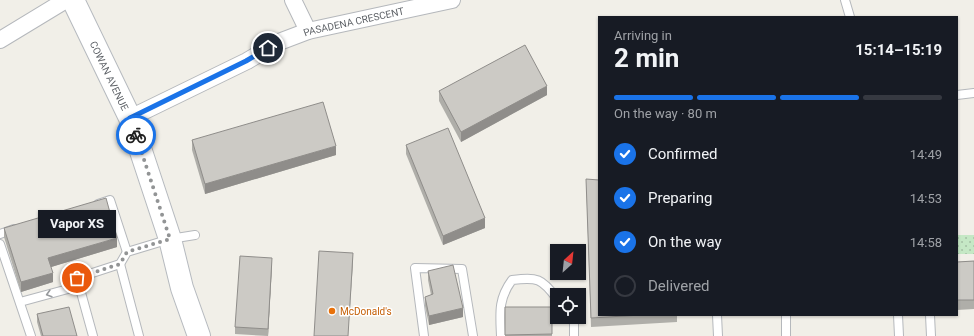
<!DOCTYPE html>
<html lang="en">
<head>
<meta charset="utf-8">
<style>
	body { margin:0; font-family:Roboto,sans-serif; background:#242831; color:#f1f3f6; height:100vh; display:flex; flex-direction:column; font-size:15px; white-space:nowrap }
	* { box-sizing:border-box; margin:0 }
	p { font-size:13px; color:#9ea1a6 }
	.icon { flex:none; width:22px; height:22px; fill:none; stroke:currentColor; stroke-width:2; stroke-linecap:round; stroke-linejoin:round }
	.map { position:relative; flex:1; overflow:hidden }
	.details { position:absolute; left:598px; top:16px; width:360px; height:300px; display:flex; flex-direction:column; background:#171b24; border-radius:0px; box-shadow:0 1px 3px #0004 }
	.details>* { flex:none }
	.needle { width:26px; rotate:27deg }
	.controls { position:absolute; left:550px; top:244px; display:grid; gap:8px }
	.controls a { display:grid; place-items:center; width:36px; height:36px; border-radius:0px; background:#171b24; box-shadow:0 1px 3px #0004; font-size:20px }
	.pin { position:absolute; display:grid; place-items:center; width:34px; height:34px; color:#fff; margin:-17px; border:2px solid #fff; border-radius:50%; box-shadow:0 1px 4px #0007 }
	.courier { position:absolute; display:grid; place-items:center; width:40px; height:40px; margin:-20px; border:3px solid #1a73e8; border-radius:50%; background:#fff; color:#222; box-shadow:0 1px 5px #0007 }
	.bubble { position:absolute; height:28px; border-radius:0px; background:#171b24; box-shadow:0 1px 3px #0004; font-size:13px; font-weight:700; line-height:28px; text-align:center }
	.summary em { font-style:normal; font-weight:700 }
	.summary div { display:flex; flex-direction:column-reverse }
	.summary { display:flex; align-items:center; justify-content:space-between; height:68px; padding:0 16px }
	h1 { font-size:26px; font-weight:700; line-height:30px }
	.bar { display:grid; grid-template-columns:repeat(4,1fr); gap:6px 4px; align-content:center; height:48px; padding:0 16px }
	.bar i { height:5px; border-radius:3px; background:#363941 }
	.bar .current { background:#1a73e8 }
	.bar p { grid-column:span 4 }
	ol { padding:0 16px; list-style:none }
	li { display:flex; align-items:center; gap:12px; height:44px }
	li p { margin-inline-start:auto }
	li .icon { padding:4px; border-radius:50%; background:#1a73e8; color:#fff; stroke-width:4 }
	li:last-child { color:#9ea1a6 }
	li i { width:22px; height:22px; border:2px solid #363941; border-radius:50% }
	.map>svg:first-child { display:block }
	.grass { fill:url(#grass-dots) }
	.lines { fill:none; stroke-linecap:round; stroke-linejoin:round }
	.lane-casing { stroke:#b5b8bc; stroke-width:10 }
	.street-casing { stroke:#b5b8bc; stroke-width:18 }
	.secondary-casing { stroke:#b6babf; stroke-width:24 }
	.lane { stroke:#fff; stroke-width:8 }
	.street { stroke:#fff; stroke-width:16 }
	.secondary { stroke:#fff; stroke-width:22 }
	.wall { fill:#afaea9 }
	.shaded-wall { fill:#8f8d8a }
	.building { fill:#cccac5; stroke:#8f8d8a }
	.oneway { stroke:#979a9d }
	.done { stroke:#929495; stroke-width:4; stroke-dasharray:0 7.2 }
	.route { stroke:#1a73e8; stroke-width:5 }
	.food-dot { fill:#e8710a; stroke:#fff; stroke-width:1.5 }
	.labels { text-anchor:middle; stroke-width:3; stroke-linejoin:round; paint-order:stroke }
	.street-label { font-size:10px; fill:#5f6368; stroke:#fff }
	.food-label { font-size:10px; fill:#c56008; stroke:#fff; text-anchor:start }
</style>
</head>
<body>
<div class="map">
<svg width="974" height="336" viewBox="0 0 974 336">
	<defs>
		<pattern id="grass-dots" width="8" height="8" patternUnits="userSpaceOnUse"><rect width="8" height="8" fill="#c5e8c5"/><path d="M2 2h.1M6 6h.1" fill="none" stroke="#a3c0a4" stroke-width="1.8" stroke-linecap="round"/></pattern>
	</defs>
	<rect width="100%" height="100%" fill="#f1efe8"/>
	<rect class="grass" x="957" y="235" width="17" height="19"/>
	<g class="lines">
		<g class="lane-casing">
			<g id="lane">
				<polyline points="845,0 850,17"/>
				<polyline points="957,95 974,93"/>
				<polyline points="98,204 110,200 127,252"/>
				<polyline points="0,234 14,229"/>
				<polyline points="0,244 31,336"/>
				<polyline points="120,264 139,336"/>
				<polyline points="20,302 79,286"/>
				<polyline points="717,315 718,336"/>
				<polyline points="786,315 786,336"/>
				<polyline points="898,315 899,336"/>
				<polyline points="930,315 931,336"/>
				<polyline points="570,317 574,323 574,336"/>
				<polyline points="93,336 77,278 120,264 127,252 170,239 195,235"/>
				<polyline points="424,336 415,268 462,269 473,336"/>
				<path d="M501,336C500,313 498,299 512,280C537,277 542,278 557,299"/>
			</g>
		</g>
		<g class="street-casing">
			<g id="street">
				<polyline points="293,0 308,31"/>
				<polyline points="0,40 66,0"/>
				<path id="s1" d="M130,118L247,61L279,42L308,31L452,0"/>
			</g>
		</g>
		<g class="secondary-casing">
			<g id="secondary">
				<path id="s2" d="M73,0L130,118L170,239L182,288L199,336"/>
			</g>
		</g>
		<use href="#lane" class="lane"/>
		<use href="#street" class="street"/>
		<use href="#secondary" class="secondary"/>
	</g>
	<g class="wall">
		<polygon points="439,91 547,95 461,142 439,101"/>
		<polygon points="192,140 336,155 205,194 192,150"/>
		<polygon points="406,145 485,228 443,245 406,154"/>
		<polygon points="586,179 599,315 677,315 677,322 591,327"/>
		<polygon points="4,228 117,247 51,267 53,282 21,292 4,237"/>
		<polygon points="974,261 974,309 957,310 957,262"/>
		<polygon points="272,265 268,336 235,334 235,327"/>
		<polygon points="428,271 463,317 429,325 425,306 425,297 431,295 428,280"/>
		<rect x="505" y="307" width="47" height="29"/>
		<polygon points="37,314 77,336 41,336 37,322"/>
	</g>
	<g class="shaded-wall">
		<polygon points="547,86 547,95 461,142 461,132"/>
		<polygon points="336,146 336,155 205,194 205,184"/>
		<polygon points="485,218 485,228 443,245 443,236"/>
		<polygon points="117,238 117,247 48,268 48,258"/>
		<polygon points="353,253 353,262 348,336"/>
		<polygon points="272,258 272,265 268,336 268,329"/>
		<polygon points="53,273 53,282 21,292 21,282"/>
		<polygon points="463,308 463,317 429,325 429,316"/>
	</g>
	<g class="building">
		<polygon points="525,45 547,86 461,132 439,91"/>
		<polygon points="323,102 336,146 205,184 192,140"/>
		<polygon points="448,128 485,218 443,236 406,145"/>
		<polygon points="586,179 599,180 599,315 641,315 591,318"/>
		<polygon points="106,198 117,238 48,258 53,273 21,282 4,228"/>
		<polygon points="319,251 353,253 348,336 314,336"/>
		<polygon points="240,256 272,258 268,329 235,327"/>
		<polygon points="974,261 974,300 957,300 957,262"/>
		<polygon points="453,265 463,308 429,316 425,297 433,294 428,271"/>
		<polygon points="69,307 77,336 43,336 37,314"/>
		<polygon points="505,307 552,307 552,334 505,335"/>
	</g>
	<defs><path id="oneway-chevron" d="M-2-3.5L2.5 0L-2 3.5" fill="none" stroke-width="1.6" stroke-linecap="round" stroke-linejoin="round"/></defs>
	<use class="oneway" href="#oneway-chevron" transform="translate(49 294) rotate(164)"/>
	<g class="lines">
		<polyline class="done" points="77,278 120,264 127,252 170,239 136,135"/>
		<polyline class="route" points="136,135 130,118 246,61 268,48"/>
	</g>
	<circle class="food-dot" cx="332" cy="311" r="4"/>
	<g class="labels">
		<g class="street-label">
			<text dy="4" stroke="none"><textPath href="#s1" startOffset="245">PASADENA CRESCENT</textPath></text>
			<text dy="4" stroke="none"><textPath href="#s2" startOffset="84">COWAN AVENUE</textPath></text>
		</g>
		<g class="food-label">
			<text x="340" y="315">McDonald's</text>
		</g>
	</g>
</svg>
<div class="controls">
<a><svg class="needle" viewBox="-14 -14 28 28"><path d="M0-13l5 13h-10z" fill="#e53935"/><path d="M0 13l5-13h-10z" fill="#9ea1a6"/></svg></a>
<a><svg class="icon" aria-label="locate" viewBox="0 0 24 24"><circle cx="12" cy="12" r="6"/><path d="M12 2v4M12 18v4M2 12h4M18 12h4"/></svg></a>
</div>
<div class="pin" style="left:77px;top:278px;background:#ea580c"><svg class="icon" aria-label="bag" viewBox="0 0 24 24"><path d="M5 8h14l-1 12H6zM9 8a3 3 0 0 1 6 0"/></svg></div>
<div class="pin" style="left:268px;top:48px;background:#1f2937"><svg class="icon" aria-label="home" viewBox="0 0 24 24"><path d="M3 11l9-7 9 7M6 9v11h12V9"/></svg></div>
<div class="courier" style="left:136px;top:135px"><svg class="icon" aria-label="bike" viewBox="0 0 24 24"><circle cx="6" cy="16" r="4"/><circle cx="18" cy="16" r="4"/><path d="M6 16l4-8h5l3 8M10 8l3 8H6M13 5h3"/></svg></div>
<div class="bubble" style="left:38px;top:210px;width:78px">Vapor XS</div>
<section class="details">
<div class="summary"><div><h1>2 min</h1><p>Arriving in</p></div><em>15:14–15:19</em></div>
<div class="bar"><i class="current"></i><i class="current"></i><i class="current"></i><i></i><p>On the way · 80 m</p></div>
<ol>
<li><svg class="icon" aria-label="check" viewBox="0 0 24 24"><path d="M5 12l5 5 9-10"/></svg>Confirmed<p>14:49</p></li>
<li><svg class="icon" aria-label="check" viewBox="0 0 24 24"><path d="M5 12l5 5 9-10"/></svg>Preparing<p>14:53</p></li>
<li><svg class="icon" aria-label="check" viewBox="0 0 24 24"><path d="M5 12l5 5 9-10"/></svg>On the way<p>14:58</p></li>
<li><i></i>Delivered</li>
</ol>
</section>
</div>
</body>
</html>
